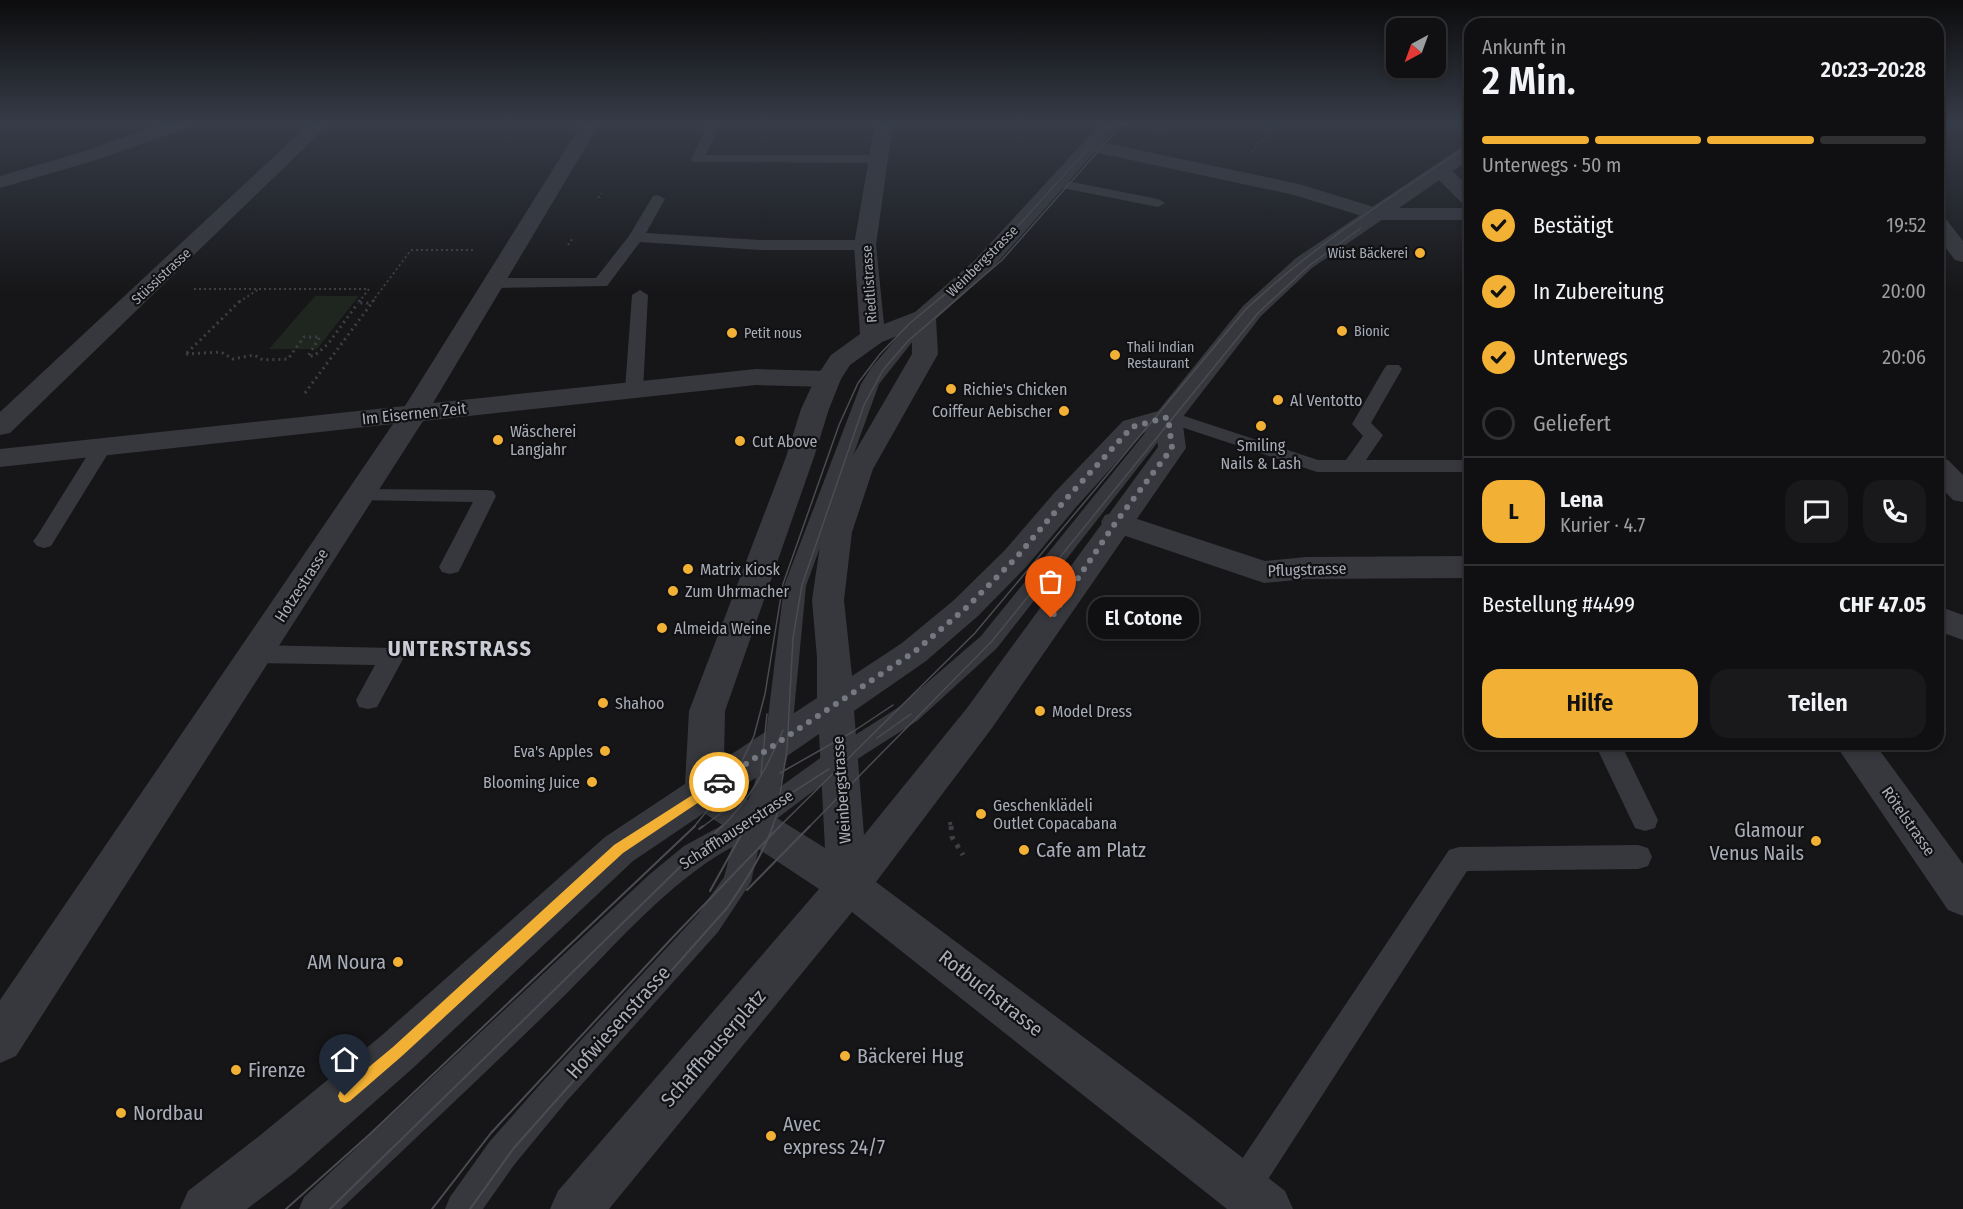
<!DOCTYPE html>
<html lang="de">
<head>
<meta charset="utf-8">
<style>
	body { margin:0; font-family:"Fira Sans Condensed",sans-serif; background:#19191b; color:#f1f3f6; height:100vh; display:flex; flex-direction:column; font-size:22px; white-space:nowrap }
	* { box-sizing:border-box; margin:0 }
	p { font-size:20px; color:#9c9d9f }
	.icon { flex:none; width:33px; height:33px; fill:none; stroke:currentColor; stroke-width:2; stroke-linecap:round; stroke-linejoin:round }
	.map { position:relative; flex:1; overflow:hidden }
	.panel { position:absolute; left:1464px; top:18px; width:480px; height:732px; display:flex; flex-direction:column; background:#101012; border-radius:18px; box-shadow:0 3px 9px #0003,0 0 0 2px #303032 }
	.panel>* { flex:none }
	.needle { width:39px; rotate:221deg }
	.fabs { position:absolute; left:1386px; top:18px; display:grid; gap:12px }
	.fabs a { display:grid; place-items:center; width:60px; height:60px; border-radius:12px; background:#101012; box-shadow:0 3px 9px #0003,0 0 0 2px #303032; font-size:30px }
	.pin { position:absolute; display:grid; place-items:center; width:51px; height:51px; color:#fff; margin:-62px -26px; border-radius:50% 50% 50% 0; rotate:-45deg; box-shadow:0 0 6px #0007 }
	.pin .icon { rotate:45deg }
	.courier { position:absolute; display:grid; place-items:center; width:60px; height:60px; margin:-30px; border:4px solid #f2b134; border-radius:50%; background:#fff; color:#222; box-shadow:0 2px 8px #0007 }
	.bubble { position:absolute; height:42px; border-radius:18px; background:#101012; box-shadow:0 3px 9px #0003,0 0 0 2px #303032; font-size:20px; font-weight:600; line-height:42px; text-align:center }
	.headline em { font-style:normal; font-weight:600 }
	.headline div { display:flex; flex-direction:column-reverse }
	.headline { display:flex; align-items:center; justify-content:space-between; height:102px; padding:0 18px }
	h1 { font-size:39px; font-weight:600; line-height:45px }
	.bar { display:grid; grid-template-columns:repeat(4,1fr); gap:9px 6px; align-content:center; height:72px; padding:0 18px }
	.bar i { height:8px; border-radius:4px; background:#303032 }
	.bar .current { background:#f2b134 }
	.bar p { grid-column:span 4 }
	.line { display:flex; align-items:center; gap:15px; padding:0 18px; border-top:2px solid #303032 }
	.line div { flex:1 }
	.round { display:grid; place-items:center; flex:none; width:63px; height:63px; border-radius:18px; background:#19191b }
	ol { padding:0 18px; list-style:none }
	li { display:flex; align-items:center; gap:18px; height:66px }
	li p { margin-inline-start:auto }
	li .icon { padding:6px; border-radius:50%; background:#f2b134; color:#111; stroke-width:4 }
	li:last-child { color:#9c9d9f }
	li i { width:33px; height:33px; border:3px solid #303032; border-radius:50% }
	.primary-button { display:flex; gap:12px; margin-top:auto; padding:12px 18px }
	.primary-button a { flex:1; height:69px; border-radius:18px; background:#f2b134; color:#111; font-size:24px; font-weight:600; line-height:69px; text-align:center }
	.primary-button a+a { background:#19191b; color:#f1f3f6 }
	.map>svg:first-child { display:block }
	.green { fill:#1e261f }
	.lines { fill:none; stroke-linecap:round; stroke-linejoin:round }
	.path-far3 { stroke:#3d3f44; stroke-width:2; stroke-dasharray:2 3; stroke-linecap:butt }
	.path-far2 { stroke:#3d3f44; stroke-width:3; stroke-dasharray:2 4; stroke-linecap:butt }
	.path-far1 { stroke:#3d3f44; stroke-width:4; stroke-dasharray:3 4.5; stroke-linecap:butt }
	.path { stroke:#3d3f44; stroke-width:5; stroke-dasharray:4 6; stroke-linecap:butt }
	.service { fill:#37383d; fill-rule:evenodd }
	.minor { fill:#37383d; fill-rule:evenodd }
	.tertiary { fill:#37383d; fill-rule:evenodd }
	.tram-far1 { stroke:#4a4c52; stroke-width:1.5 }
	.tram { stroke:#4a4c52; stroke-width:2 }
	.route { fill:#f2b134 }
	.done { stroke:#757880; stroke-width:6; stroke-dasharray:0 10.8 }
	.poi-dot { fill:#f2b134; stroke:#111113; stroke-width:2 }
	.labels { text-anchor:middle; stroke-width:4.5; stroke-linejoin:round; paint-order:stroke }
	.far-poi-label { font-size:14px; fill:#a8adb8; stroke:#111113; text-anchor:start }
	.far-street-label { font-size:14px; fill:#a8adb8; stroke:#111113 }
	.poi-label { font-size:16px; fill:#a8adb8; stroke:#111113; text-anchor:start }
	.street-label { font-size:16px; fill:#a8adb8; stroke:#111113 }
	.near-poi-label { font-size:20px; fill:#a8adb8; stroke:#111113; text-anchor:start }
	.near-street-label { font-size:20px; fill:#a8adb8; stroke:#111113 }
	.district-label { font-size:22px; font-weight:bold; letter-spacing:1.5px; fill:#c9ccd4; stroke:#111113 }
</style>
</head>
<body>
<div class="map">
<svg width="1963" height="1209" viewBox="0 0 1963 1209">
	<rect width="100%" height="100%" fill="#161618"/>
	<polygon class="green" points="315,296 359,296 317,349 269,349"/>
	<g class="lines">
		<g class="path-far3">
			<polyline points="1159,133 1165,123"/>
			<polyline points="1252,152 1276,123"/>
			<polyline points="598,198 602,193"/>
			<polyline points="568,245 573,238"/>
			<polyline points="194,289 369,289 359,302"/>
			<polyline points="239,302 259,289"/>
			<polyline points="372,302 411,250 475,250"/>
		</g>
		<g class="path-far2">
			<polyline points="360,300 358,303 370,303"/>
			<polyline points="187,353 241,300"/>
			<polyline points="186,354 221,352 233,359 254,355 263,360 288,359 304,337 320,337 308,356 314,356 328,344 358,303"/>
			<polyline points="305,393 374,300"/>
		</g>
		<polyline class="path-far1" points="950,822 951,828"/>
		<polyline class="path" points="951,826 952,837 963,855"/>
		<g class="service">
			<polygon points="708,123 720,123 706,155 878,155 885,159 878,163 693,162 691,159"/>
			<polygon points="1057,179 1158,199 1165,203 1158,207 1052,186 1050,183"/>
			<polygon points="658,195 665,199 646,233 760,240 865,240 873,245 865,250 760,250 640,242 607,286 494,288 486,283 494,278 596,278 629,236 653,196"/>
			<polygon points="640,290 648,295 643,390 640,394 628,394 625,390 632,295"/>
			<path d="M924,312L932,317L879,384L806,586L791,742L780,787L830,751L899,707L981,636L1161,413H1175L1318,460H1346L1363,436L1352,424L1384,369L1387,365H1399L1402,369L1371,423L1383,435L1366,460H1470V472H1317L1172,424L997,648L917,721L848,765L763,829L751,882L718,932L566,1102L514,1165L483,1209H445L450,1197L490,1141L544,1080L698,914L724,877L732,847C667,883 617,944 565,995C492,1067 416,1138 341,1209H299L304,1197L650,874L684,846L741,815L753,789L765,742L784,586L861,384L871,368L918,313Z"/>
			<polygon points="102,441 109,443 112,447 51,546 44,548 37,546 33,541 37,536 95,443"/>
			<polygon points="360,489 486,490 493,491 496,496 461,567 458,572 450,574 442,572 439,567 473,502 353,500 350,495 353,490"/>
			<polygon points="255,645 392,648 400,651 404,657 377,707 368,709 359,707 356,700 375,665 255,663 247,660 243,654 247,648"/>
			<polygon points="1595,744 1621,744 1658,820 1655,828 1645,831 1635,828"/>
			<polygon points="1638,845 1648,848 1652,857 1648,866 1638,869 1467,871 1254,1201 1242,1206 1230,1201 1225,1189 1230,1177 1449,850 1459,847"/>
		</g>
		<g class="minor">
			<polygon points="164,123 192,123 190,127 93,161 0,188 0,176 79,153"/>
			<polygon points="310,123 330,123 10,433 0,435 0,412"/>
			<polygon points="582,123 600,123 433,403 756,369 828,371 837,373 841,379 837,385 828,387 756,385 423,421 16,1056 0,1063 0,1000 393,424 0,467 0,449 405,406"/>
			<polygon points="1091,140 1299,184 1377,208 1470,208 1470,220 1375,220 1294,195 1084,150 1081,146 1084,142"/>
			<polygon points="1440,164 1447,166 1470,188 1470,206 1463,204 1433,174 1430,170 1433,166"/>
			<polygon points="1938,218 1946,219 1963,241 1963,262 1955,260 1938,238"/>
			<polygon points="1938,457 1948,460 1963,475 1963,502 1953,500 1938,484"/>
			<polygon points="1116,512 1265,561 1306,557 1470,556 1470,578 1306,579 1264,583 1105,529 1101,522 1105,515"/>
			<polygon points="1938,606 1963,615 1963,640 1938,631"/>
			<polygon points="1835,744 1875,744 1963,864 1963,916 1948,910"/>
		</g>
		<path class="tertiary" d="M875,123H893L876,245L884,324L915,312L975,260L1101,123H1120L991,270L936,319L938,354L873,469L852,532L844,600L852,676L902,643L954,600L1005,550L1055,492L1123,421L1158,411L1243,306L1296,258L1463,146L1470,144V159L1312,268L1261,316L1182,418L1186,448L992,728L876,882L1189,1116L1285,1191L1293,1209H1227L852,912L609,1209H550L558,1191L819,889L704,813L633,861L413,1068L294,1173L247,1209H180L188,1191L258,1137L381,1036L605,837L685,784L689,711L786,457L801,409L815,379L831,355L860,334L854,245ZM912,330V354L845,469L822,532L812,600L817,658V698L724,759L725,711L814,457L829,409L841,379L850,365L882,342ZM1156,429L1158,447L967,708L864,835L854,711L926,661L978,616L1027,566L1077,506L1143,433ZM819,734L825,848L735,792Z"/>
		<g class="tram-far1">
			<polyline points="877,738 911,714"/>
			<polyline points="780,773 854,731 893,705"/>
			<polyline points="761,774 767,714"/>
			<polyline points="693,828 734,778 754,736 765,694 783,584 839,425 858,383 880,354 910,323 990,257 1111,123"/>
			<polyline points="701,828 745,795"/>
			<path d="M721,828C751,798 767,768 783,730"/>
			<polyline points="737,828 829,769"/>
			<polyline points="745,828 748,820"/>
			<polyline points="772,828 777,814 787,749 793,638 802,585 864,405 883,370 908,341 1002,260 1123,123"/>
			<path d="M778,828L975,633L1246,309C1314,245 1392,196 1470,145"/>
			<polyline points="808,828 992,641 1258,313 1310,265 1361,228"/>
		</g>
		<g class="tram">
			<polyline points="699,829 703,826"/>
			<polyline points="718,840 740,826"/>
			<polyline points="747,890 810,826"/>
			<polyline points="710,891 746,826"/>
			<polyline points="286,1209 369,1135 695,826"/>
			<polyline points="330,1209 722,826"/>
			<polyline points="432,1209 491,1133 673,937 780,826"/>
			<path d="M470,1209L513,1149L727,908C745,882 762,856 773,826"/>
		</g>
	</g>
	<linearGradient id="sky" x2="0" y2="1"><stop stop-color="#0c0c0d"/><stop offset="0.42" stop-color="#363c48"/><stop offset="1" stop-color="#363c48" stop-opacity="0"/></linearGradient>
	<rect width="1963" height="293" fill="url(#sky)"/>
	<polygon class="route" points="719,778 724,782 723,786 623,853 402,1056 350,1101 345,1103 340,1101 338,1096 340,1091 393,1047 614,845"/>
	<g class="lines">
		<polyline class="done" points="719,782 914,652 966,608 1016,558 1066,499 1132,427 1168,417 1172,448 1116,522 1051,618"/>
	</g>
	<g class="poi-dot">
		<circle cx="1420" cy="253" r="6"/>
		<circle cx="1342" cy="331" r="6"/>
		<circle cx="732" cy="333" r="6"/>
		<circle cx="1115" cy="355" r="6"/>
		<circle cx="951" cy="389" r="6"/>
		<circle cx="1278" cy="400" r="6"/>
		<circle cx="1064" cy="411" r="6"/>
		<circle cx="1261" cy="426" r="6"/>
		<circle cx="498" cy="440" r="6"/>
		<circle cx="740" cy="441" r="6"/>
		<circle cx="688" cy="569" r="6"/>
		<circle cx="673" cy="591" r="6"/>
		<circle cx="662" cy="628" r="6"/>
		<circle cx="603" cy="703" r="6"/>
		<circle cx="1040" cy="711" r="6"/>
		<circle cx="605" cy="751" r="6"/>
		<circle cx="592" cy="782" r="6"/>
		<circle cx="981" cy="814" r="6"/>
		<circle cx="1816" cy="841" r="6"/>
		<circle cx="1024" cy="850" r="6"/>
		<circle cx="398" cy="962" r="6"/>
		<circle cx="845" cy="1056" r="6"/>
		<circle cx="236" cy="1070" r="6"/>
		<circle cx="121" cy="1113" r="6"/>
		<circle cx="771" cy="1136" r="6"/>
	</g>
	<g class="labels">
		<g class="far-poi-label">
			<text x="1408" y="258" text-anchor="end">Wüst Bäckerei</text>
			<text x="1354" y="336">Bionic</text>
			<text x="744" y="338">Petit nous</text>
			<text x="1127" y="352">Thali Indian<tspan x="1127" dy="16">Restaurant</tspan></text>
		</g>
		<g class="far-street-label">
			<text transform="translate(982 261) rotate(-45)" y="5">Weinbergstrasse</text>
			<text transform="translate(161 276) rotate(-43)" y="5">Stüssistrasse</text>
			<text transform="translate(869 284) rotate(-94)" y="5">Riedtlistrasse</text>
		</g>
		<g class="poi-label">
			<text x="963" y="395">Richie's Chicken</text>
			<text x="1290" y="406">Al Ventotto</text>
			<text x="1052" y="417" text-anchor="end">Coiffeur Aebischer</text>
			<text x="510" y="437">Wäscherei<tspan x="510" dy="18">Langjahr</tspan></text>
			<text x="752" y="447">Cut Above</text>
			<text x="1261" y="451" text-anchor="middle">Smiling<tspan x="1261" dy="18">Nails &amp; Lash</tspan></text>
			<text x="700" y="575">Matrix Kiosk</text>
			<text x="685" y="597">Zum Uhrmacher</text>
			<text x="674" y="634">Almeida Weine</text>
			<text x="615" y="709">Shahoo</text>
			<text x="1052" y="717">Model Dress</text>
			<text x="593" y="757" text-anchor="end">Eva's Apples</text>
			<text x="580" y="788" text-anchor="end">Blooming Juice</text>
			<text x="993" y="811">Geschenklädeli<tspan x="993" dy="18">Outlet Copacabana</tspan></text>
		</g>
		<g class="street-label">
			<text transform="translate(414 413) rotate(-6)" y="6">Im Eisernen Zeit</text>
			<text transform="translate(1307 569) rotate(-2)" y="6">Pflugstrasse</text>
			<text transform="translate(301 585) rotate(-57)" y="6">Hotzestrasse</text>
			<text transform="translate(841 790) rotate(-94)" y="6">Weinbergstrasse</text>
			<text transform="translate(1909 821) rotate(55)" y="6">Rötelstrasse</text>
			<text transform="translate(736 829) rotate(-33)" y="6">Schaffhauserstrasse</text>
		</g>
		<g class="near-poi-label">
			<text x="1804" y="837" text-anchor="end">Glamour<tspan x="1804" dy="23">Venus Nails</tspan></text>
			<text x="1036" y="857">Cafe am Platz</text>
			<text x="386" y="969" text-anchor="end">AM Noura</text>
			<text x="857" y="1063">Bäckerei Hug</text>
			<text x="248" y="1077">Firenze</text>
			<text x="133" y="1120">Nordbau</text>
			<text x="783" y="1131">Avec<tspan x="783" dy="23">express 24/7</tspan></text>
		</g>
		<g class="near-street-label">
			<text transform="translate(991 993) rotate(38)" y="7">Rotbuchstrasse</text>
			<text transform="translate(618 1022) rotate(-48)" y="7">Hofwiesenstrasse</text>
			<text transform="translate(713 1048) rotate(-49)" y="7">Schaffhauserplatz</text>
		</g>
		<g class="district-label">
			<text x="460" y="656">UNTERSTRASS</text>
		</g>
	</g>
</svg>
<div class="fabs">
<a><svg class="needle" viewBox="-14 -14 28 28"><path d="M0-13l5 13h-10z" fill="#e53935"/><path d="M0 13l5-13h-10z" fill="#9c9d9f"/></svg></a>
</div>
<div class="pin" style="left:1051px;top:618px;background:#ea580c"><svg class="icon" aria-label="bag" viewBox="0 0 24 24"><path d="M5 8h14l-1 12H6zM9 8a3 3 0 0 1 6 0"/></svg></div>
<div class="pin" style="left:345px;top:1096px;background:#1f2937"><svg class="icon" aria-label="home" viewBox="0 0 24 24"><path d="M3 11l9-7 9 7M6 9v11h12V9"/></svg></div>
<div class="courier" style="left:719px;top:782px"><svg class="icon" aria-label="car" viewBox="0 0 24 24"><path d="M5 17H2v-5l4-1 3-4h7l3 4 3 1v5h-3M9 17h6M6 11h13"/><circle cx="7" cy="17" r="2"/><circle cx="17" cy="17" r="2"/></svg></div>
<div class="bubble" style="left:1088px;top:597px;width:111px">El Cotone</div>
<section class="panel">
<div class="headline"><div><h1>2 Min.</h1><p>Ankunft in</p></div><em>20:23–20:28</em></div>
<div class="bar"><i class="current"></i><i class="current"></i><i class="current"></i><i></i><p>Unterwegs · 50 m</p></div>
<ol>
<li><svg class="icon" aria-label="check" viewBox="0 0 24 24"><path d="M5 12l5 5 9-10"/></svg>Bestätigt<p>19:52</p></li>
<li><svg class="icon" aria-label="check" viewBox="0 0 24 24"><path d="M5 12l5 5 9-10"/></svg>In Zubereitung<p>20:00</p></li>
<li><svg class="icon" aria-label="check" viewBox="0 0 24 24"><path d="M5 12l5 5 9-10"/></svg>Unterwegs<p>20:06</p></li>
<li><i></i>Geliefert</li>
</ol>
<div class="line" style="height:108px"><b class="round" style="background:#f2b134;color:#111">L</b><div><b>Lena</b><p>Kurier · 4.7</p></div><a class="round"><svg class="icon" aria-label="chat" viewBox="0 0 24 24"><path d="M4 5h16v11H9l-5 4z"/></svg></a><a class="round"><svg class="icon" aria-label="phone" viewBox="0 0 24 24"><path d="M5 4h4l2 5-3 2q2 4 5 5l2-3 5 2v4C11 20 4 13 5 4z"/></svg></a></div>
<div class="line" style="height:78px"><div>Bestellung #4499</div><b>CHF 47.05</b></div>
<div class="primary-button"><a>Hilfe</a><a>Teilen</a></div>
</section>
</div>
</body>
</html>
